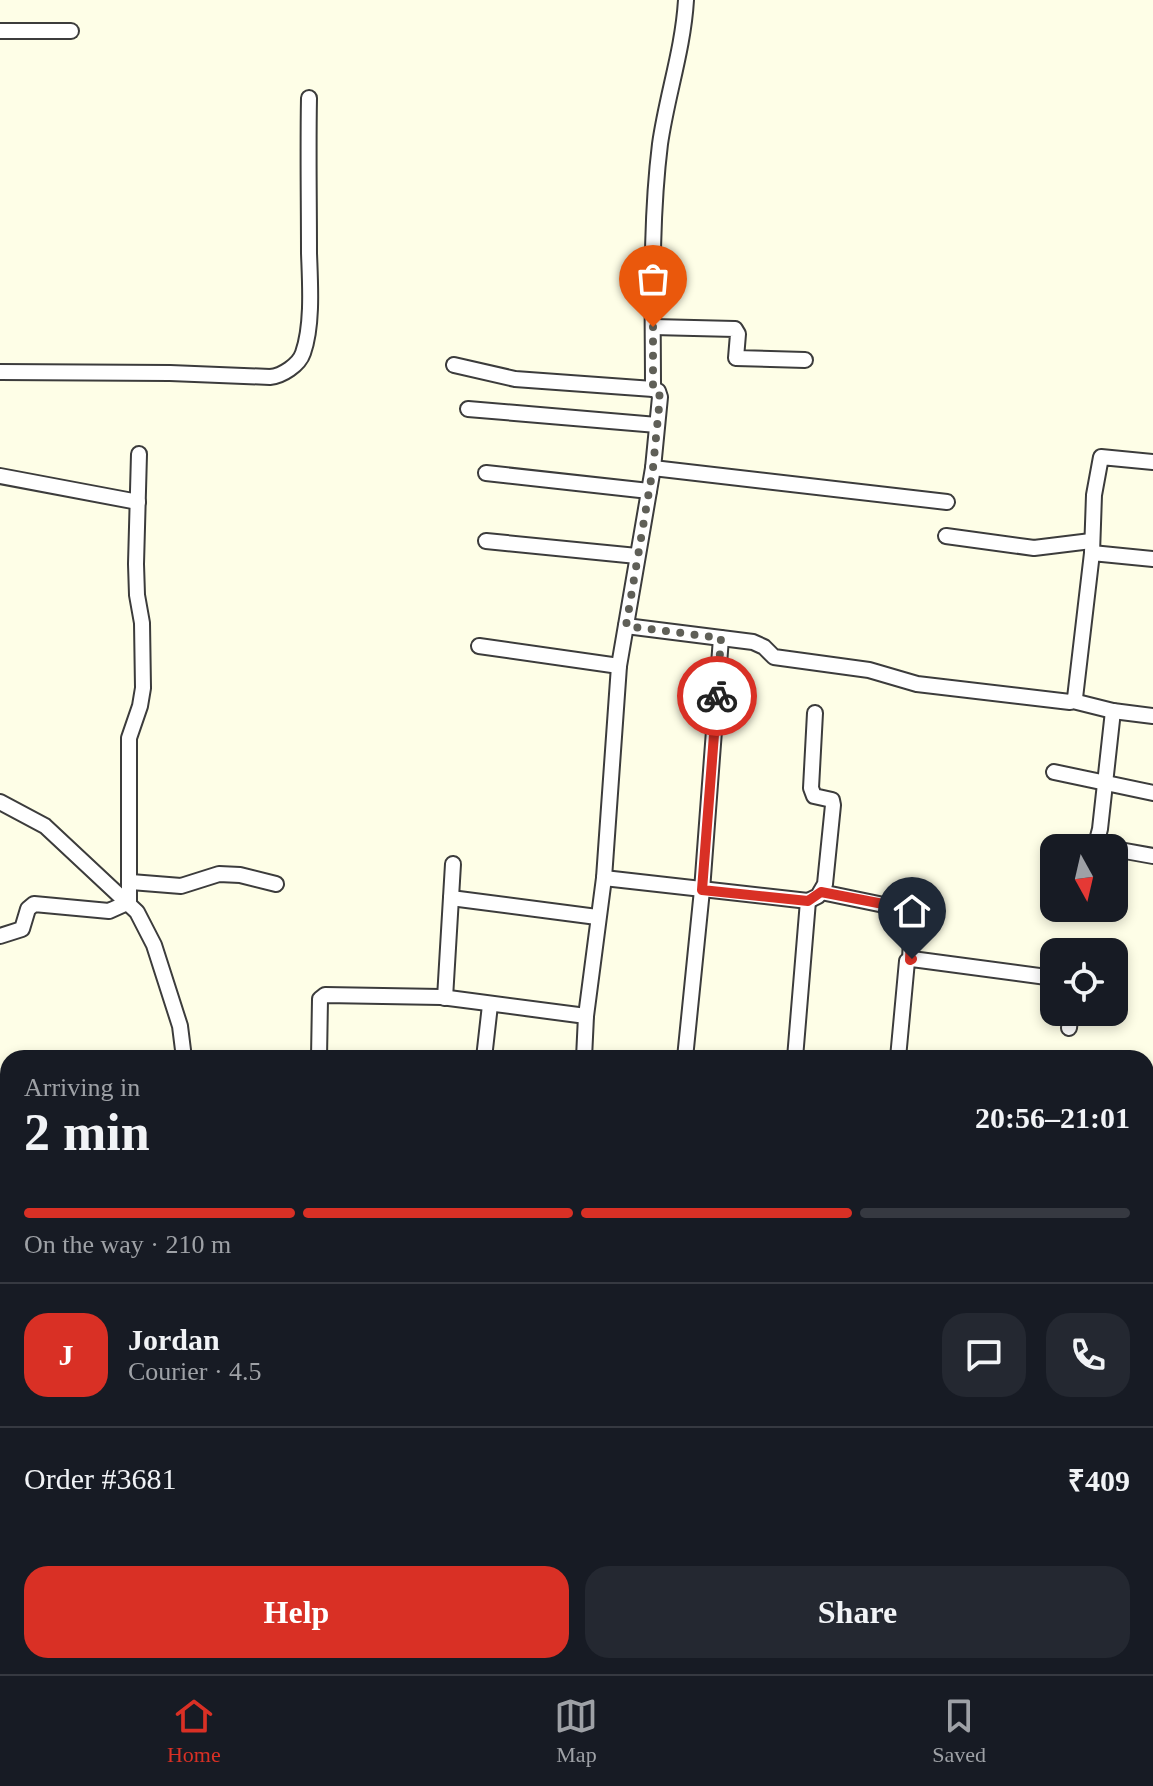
<!DOCTYPE html>
<html lang="en">
<head>
<meta charset="utf-8">
<style>
	body { margin:0; font-family:"Times New Roman",serif; background:#242831; color:#f1f3f6; height:100vh; display:flex; flex-direction:column; font-size:30px; white-space:nowrap }
	* { box-sizing:border-box; margin:0 }
	p { font-size:26px; color:#9ea1a6 }
	.icon { flex:none; width:44px; height:44px; fill:none; stroke:currentColor; stroke-width:2; stroke-linecap:round; stroke-linejoin:round }
	.map { position:relative; flex:1; overflow:hidden }
	.details { position:absolute; left:0px; top:1050px; width:1154px; height:624px; display:flex; flex-direction:column; background:#171b24; border-radius:24px 24px 0 0; box-shadow:0 4px 12px #0003 }
	.details>* { flex:none }
	.needle { width:52px; rotate:172deg }
	.tools { position:absolute; left:1040px; top:834px; display:grid; gap:16px }
	.tools a { display:grid; place-items:center; width:88px; height:88px; border-radius:16px; background:#171b24; box-shadow:0 4px 12px #0003; font-size:40px }
	.pin { position:absolute; display:grid; place-items:center; width:68px; height:68px; color:#fff; margin:-82px -34px; border-radius:50% 50% 50% 0; rotate:-45deg; box-shadow:0 0 8px #0007 }
	.pin .icon { rotate:45deg }
	.courier { position:absolute; display:grid; place-items:center; width:80px; height:80px; margin:-40px; border:6px solid #d93025; border-radius:50%; background:#fff; color:#222; box-shadow:0 2px 10px #0007 }
	.head em { font-style:normal; font-weight:800 }
	.head div { display:flex; flex-direction:column-reverse }
	.head { display:flex; align-items:center; justify-content:space-between; height:136px; padding:0 24px }
	h1 { font-size:52px; font-weight:800; line-height:60px }
	.bar { display:grid; grid-template-columns:repeat(4,1fr); gap:12px 8px; align-content:center; height:96px; padding:0 24px }
	.bar i { height:10px; border-radius:6px; background:#363941 }
	.bar .current { background:#d93025 }
	.bar p { grid-column:span 4 }
	.line { display:flex; align-items:center; gap:20px; padding:0 24px; border-top:2px solid #363941 }
	.line div { flex:1 }
	.round { display:grid; place-items:center; flex:none; width:84px; height:84px; border-radius:24px; background:#242831 }
	.button { display:flex; gap:16px; margin-top:auto; padding:16px 24px }
	.button a { flex:1; height:92px; border-radius:24px; background:#d93025; color:#fff; font-size:32px; font-weight:800; line-height:92px; text-align:center }
	.button a+a { background:#242831; color:#f1f3f6 }
	.tab-bar { display:flex; justify-content:space-around; align-items:center; height:112px; border-top:2px solid #363941; background:#171b24; font-size:22px; color:#9ea1a6 }
	.tab-bar a { display:grid; justify-items:center; gap:4px }
	.tab-bar .current { color:#d93025 }
	.map>svg:first-child { display:block }
	.lines { fill:none; stroke-linecap:round; stroke-linejoin:round }
	.street-casing { stroke:#3c3c3c; stroke-width:18 }
	.street { stroke:#fff; stroke-width:14 }
	.done { stroke:#5f5f57; stroke-width:8; stroke-dasharray:0 14.4 }
	.route { stroke:#d93025; stroke-width:10 }
</style>
</head>
<body>
<div class="map">
<svg width="1153" height="1674" viewBox="0 0 1153 1674">
	<rect width="100%" height="100%" fill="#fefee7"/>
	<g class="lines">
		<g class="street-casing">
			<g id="street">
				<polyline points="0,31 71,31"/>
				<polyline points="653,327 735,329 738,334 736,358 805,360"/>
				<polyline points="454,365 515,379 653,389"/>
				<path d="M0,372L170,373L270,377C282,376 299,365 303,353C313,325 310,282 309,253C309,201 308,150 309,98"/>
				<polyline points="468,409 657,425"/>
				<polyline points="653,468 947,502"/>
				<polyline points="486,473 649,491"/>
				<polyline points="0,476 138,502"/>
				<polyline points="946,536 1034,548 1091,541"/>
				<polyline points="486,541 637,556"/>
				<polyline points="1092,553 1094,495 1101,457 1153,462"/>
				<polyline points="626,626 753,642 764,647 774,657 869,670 917,684 1070,702 1075,698 1092,553 1153,559"/>
				<polyline points="479,646 619,666"/>
				<polyline points="1073,701 1113,711 1153,716"/>
				<polyline points="1054,772 1153,793"/>
				<polyline points="0,802 45,826 137,912 154,945 180,1026 184,1058"/>
				<polyline points="1095,848 1100,829 1113,711"/>
				<polyline points="1114,849 1153,856"/>
				<polyline points="604,878 808,901 795,1058"/>
				<polyline points="131,882 181,886 219,874 240,875 276,884"/>
				<polyline points="821,892 908,910 912,916 910,960"/>
				<polyline points="451,898 597,917"/>
				<polyline points="808,901 818,896 825,884 833,805 832,800 814,796 811,788 815,713"/>
				<polyline points="0,936 22,929 28,909 34,904 109,911 129,902 129,738 140,706 143,688 142,623 137,595 136,564 139,454"/>
				<polyline points="445,998 453,864"/>
				<polyline points="1069,1028 1071,1012"/>
				<polyline points="319,1058 320,999 325,995 441,997 586,1016"/>
				<polyline points="484,1058 490,1005"/>
				<path d="M584,1058L586,1016L604,878L619,666L653,468L660,397L658,391L653,389C653,308 650,225 660,144C667,95 683,50 686,0"/>
				<polyline points="685,1058 702,890 721,638"/>
				<polyline points="898,1058 907,961 912,959 1054,978"/>
				<polyline points="1146,1215 1153,1213"/>
				<polyline points="1146,1326 1153,1324"/>
				<polyline points="0,1386 8,1387"/>
				<polyline points="0,1427 8,1428"/>
				<polyline points="657,1666 734,1674"/>
				<polyline points="1047,1666 1048,1674"/>
				<polyline points="228,1674 230,1666"/>
				<polyline points="534,1674 547,1666"/>
				<polyline points="591,1674 612,1666"/>
				<polyline points="784,1674 784,1666"/>
				<polyline points="1082,1674 1082,1666"/>
			</g>
		</g>
		<use href="#street" class="street"/>
	</g>
	<g class="lines">
		<polyline class="done" points="653,327 653,389 658,391 660,397 653,468 626,626 721,638 717,696"/>
		<polyline class="route" points="717,696 702,890 808,901 821,892 904,908 912,916 910,960 912,959"/>
	</g>
</svg>
<div class="tools">
<a><svg class="needle" viewBox="-14 -14 28 28"><path d="M0-13l5 13h-10z" fill="#e53935"/><path d="M0 13l5-13h-10z" fill="#9ea1a6"/></svg></a>
<a><svg class="icon" aria-label="locate" viewBox="0 0 24 24"><circle cx="12" cy="12" r="6"/><path d="M12 2v4M12 18v4M2 12h4M18 12h4"/></svg></a>
</div>
<div class="pin" style="left:653px;top:327px;background:#ea580c"><svg class="icon" aria-label="bag" viewBox="0 0 24 24"><path d="M5 8h14l-1 12H6zM9 8a3 3 0 0 1 6 0"/></svg></div>
<div class="pin" style="left:912px;top:959px;background:#1f2937"><svg class="icon" aria-label="home" viewBox="0 0 24 24"><path d="M3 11l9-7 9 7M6 9v11h12V9"/></svg></div>
<div class="courier" style="left:717px;top:696px"><svg class="icon" aria-label="bike" viewBox="0 0 24 24"><circle cx="6" cy="16" r="4"/><circle cx="18" cy="16" r="4"/><path d="M6 16l4-8h5l3 8M10 8l3 8H6M13 5h3"/></svg></div>
<section class="details">
<div class="head"><div><h1>2 min</h1><p>Arriving in</p></div><em>20:56–21:01</em></div>
<div class="bar"><i class="current"></i><i class="current"></i><i class="current"></i><i></i><p>On the way · 210 m</p></div>
<div class="line" style="height:144px"><b class="round" style="background:#d93025;color:#fff">J</b><div><b>Jordan</b><p>Courier · 4.5</p></div><a class="round"><svg class="icon" aria-label="chat" viewBox="0 0 24 24"><path d="M4 5h16v11H9l-5 4z"/></svg></a><a class="round"><svg class="icon" aria-label="phone" viewBox="0 0 24 24"><path d="M5 4h4l2 5-3 2q2 4 5 5l2-3 5 2v4C11 20 4 13 5 4z"/></svg></a></div>
<div class="line" style="height:104px"><div>Order #3681</div><b>₹409</b></div>
<div class="button"><a>Help</a><a>Share</a></div>
</section>
</div>
<nav class="tab-bar">
<a class="current"><svg class="icon" aria-label="home" viewBox="0 0 24 24"><path d="M3 11l9-7 9 7M6 9v11h12V9"/></svg>Home</a>
<a><svg class="icon" aria-label="map" viewBox="0 0 24 24"><path d="M3 6l6-2 6 2 6-2v14l-6 2-6-2-6 2zM9 4v14M15 6v14"/></svg>Map</a>
<a><svg class="icon" aria-label="saved" viewBox="0 0 24 24"><path d="M7 4h10v16l-5-4-5 4z"/></svg>Saved</a>
</nav>
</body>
</html>
